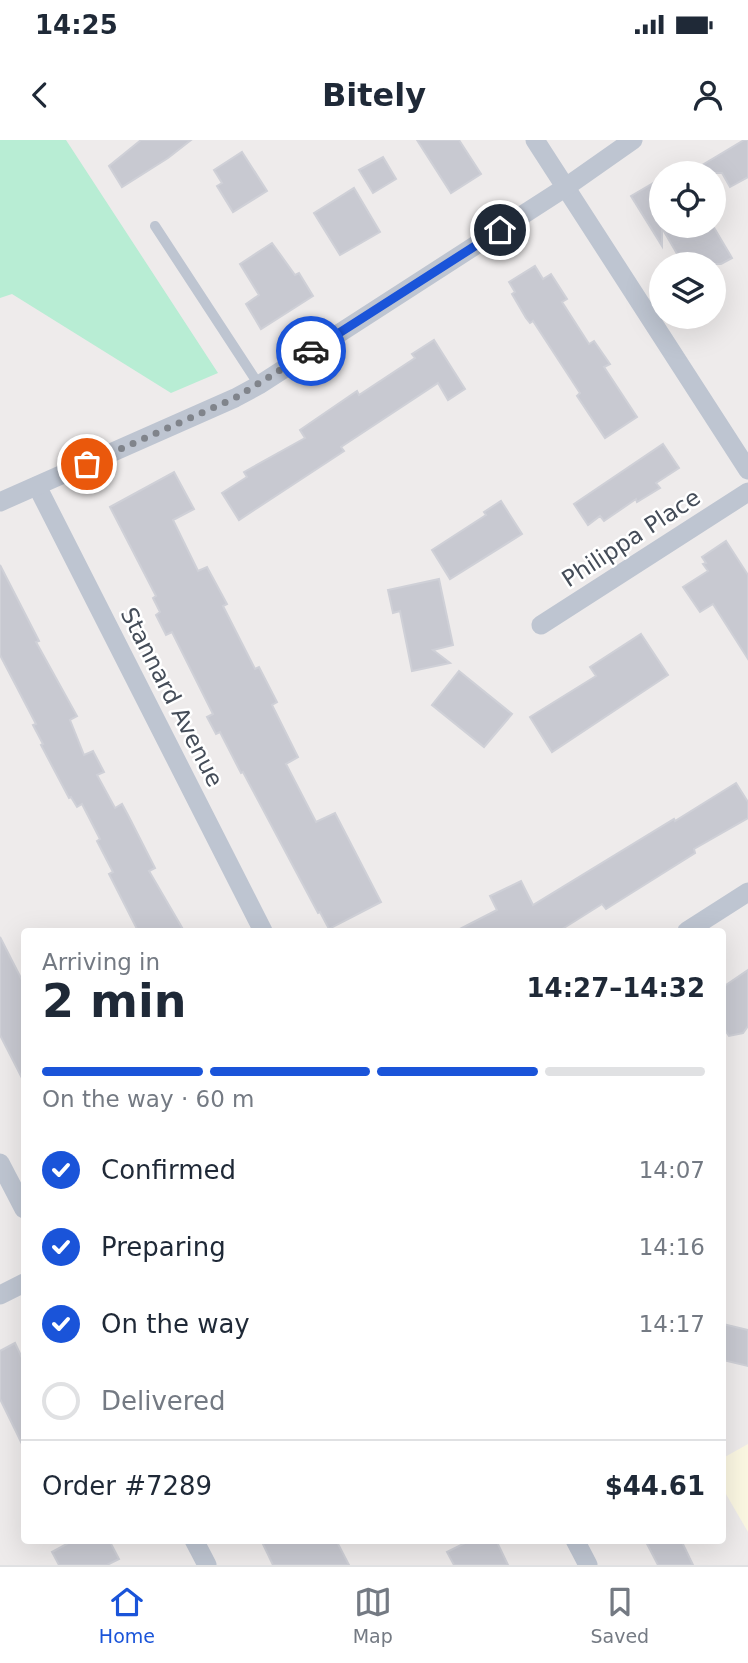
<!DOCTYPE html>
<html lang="en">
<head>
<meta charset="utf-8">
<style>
	body { margin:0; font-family:"DejaVu Sans",sans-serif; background:#f2f2f3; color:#1f2937; height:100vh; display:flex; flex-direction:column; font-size:26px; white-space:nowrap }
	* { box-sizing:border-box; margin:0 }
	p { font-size:23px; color:#747a83 }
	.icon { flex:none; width:38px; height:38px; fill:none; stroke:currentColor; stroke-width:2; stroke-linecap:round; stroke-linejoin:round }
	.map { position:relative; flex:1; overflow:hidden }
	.drawer { position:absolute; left:21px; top:788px; width:705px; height:616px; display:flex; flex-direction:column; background:#fff; border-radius:7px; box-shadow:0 7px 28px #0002 }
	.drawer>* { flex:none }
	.buttons { position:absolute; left:649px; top:21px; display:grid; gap:14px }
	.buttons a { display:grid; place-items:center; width:77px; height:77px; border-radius:50%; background:#fff; box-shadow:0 7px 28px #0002; font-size:35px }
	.pin { position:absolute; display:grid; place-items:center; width:60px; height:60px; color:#fff; margin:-30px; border:4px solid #fff; border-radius:50%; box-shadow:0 2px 7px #0007 }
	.courier { position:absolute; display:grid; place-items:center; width:70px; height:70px; margin:-35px; border:5px solid #1a54d9; border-radius:50%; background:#fff; color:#222; box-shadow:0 2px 9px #0007 }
	.overview em { font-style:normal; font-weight:600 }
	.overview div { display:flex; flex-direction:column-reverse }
	.overview { display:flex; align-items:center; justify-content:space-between; height:119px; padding:0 21px }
	h1 { font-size:46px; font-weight:600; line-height:52px }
	.bar { display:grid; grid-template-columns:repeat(4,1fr); gap:10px 7px; align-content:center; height:84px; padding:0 21px }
	.bar i { height:9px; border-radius:5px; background:#e0e1e3 }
	.bar .current { background:#1a54d9 }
	.bar p { grid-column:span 4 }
	.line { display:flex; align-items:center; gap:18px; padding:0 21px; border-top:2px solid #e0e1e3 }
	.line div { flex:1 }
	ol { padding:0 21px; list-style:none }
	li { display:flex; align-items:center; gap:21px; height:77px }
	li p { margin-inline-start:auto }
	li .icon { padding:7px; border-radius:50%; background:#1a54d9; color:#fff; stroke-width:4 }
	li:last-child { color:#747a83 }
	li i { width:38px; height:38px; border:4px solid #e0e1e3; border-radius:50% }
	.status { display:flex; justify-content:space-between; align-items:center; height:49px; padding:0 35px; background:#fff; direction:ltr }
	.status svg { height:19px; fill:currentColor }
	header { display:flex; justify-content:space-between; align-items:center; height:91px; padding:0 21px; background:#fff; font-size:32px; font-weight:600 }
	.dock { display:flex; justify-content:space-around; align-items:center; height:98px; border-top:2px solid #e0e1e3; background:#fff; font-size:19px; color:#747a83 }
	.dock a { display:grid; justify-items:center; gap:4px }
	.dock .current { color:#1a54d9 }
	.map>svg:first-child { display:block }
	.commercial { fill:#fbf7e2 }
	.green { fill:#b8edd4 }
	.building { fill:#c8c9d1; stroke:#cfd0d7; stroke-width:2 }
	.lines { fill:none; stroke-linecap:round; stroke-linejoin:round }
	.service { stroke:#bec5d1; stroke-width:10 }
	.minor { stroke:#bec5d1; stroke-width:19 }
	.done { stroke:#80848b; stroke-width:7; stroke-dasharray:0 12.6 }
	.route { stroke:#1a54d9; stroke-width:9 }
	.labels { text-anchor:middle; stroke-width:5; stroke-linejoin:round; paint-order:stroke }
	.street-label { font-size:23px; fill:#444c58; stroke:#fff }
</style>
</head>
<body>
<div class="status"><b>14:25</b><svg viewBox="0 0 49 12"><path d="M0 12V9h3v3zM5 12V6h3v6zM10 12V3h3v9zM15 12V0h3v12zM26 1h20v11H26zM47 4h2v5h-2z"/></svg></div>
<header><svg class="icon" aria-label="back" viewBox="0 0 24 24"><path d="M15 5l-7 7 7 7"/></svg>Bitely<svg class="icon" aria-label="person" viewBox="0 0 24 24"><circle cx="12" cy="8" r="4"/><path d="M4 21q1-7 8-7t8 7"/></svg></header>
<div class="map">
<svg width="748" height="1425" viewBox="0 0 748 1425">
	<rect width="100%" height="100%" fill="#eeebeb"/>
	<polygon class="commercial" points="748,1304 748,1392 723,1349 723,1318"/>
	<polygon class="green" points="0,0 66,0 218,233 171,253 12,154 0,158"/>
	<g class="building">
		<polygon points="141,0 191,0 168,18 122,47 109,26"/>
		<polygon points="417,0 459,0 481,34 451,53"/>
		<polygon points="744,0 748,0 748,37 730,47 722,33 689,33"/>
		<polygon points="242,12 267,51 233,72 217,46 222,43 214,30"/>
		<polygon points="383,17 396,39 373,53 359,30"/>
		<polygon points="662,38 662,86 713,86 732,118 721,124 683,124 662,88 662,106 631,56"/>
		<polygon points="354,48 380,92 340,115 314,73"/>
		<polygon points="272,103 295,135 299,133 313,156 261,189 246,164 259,155 240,124"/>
		<polygon points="535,126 543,139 551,134 567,159 562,162 589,204 594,201 610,224 604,227 637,277 605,298 577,256 580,253 533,181 530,183 526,178 512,154 515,152 509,142"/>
		<polygon points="434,200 465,249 448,260 438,243 341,307 344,311 239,380 222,353 247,337 244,332 305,298 300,290 357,251 359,255 415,218 412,214"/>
		<polygon points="663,304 679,328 656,343 660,348 637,362 636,359 604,381 600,376 588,385 574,364"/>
		<polygon points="174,332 194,369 173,380 198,431 207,427 227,464 223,466 255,529 259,527 277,562 272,565 298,617 286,624 316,682 335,673 381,762 329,789 320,772 318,773 243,632 241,633 220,592 216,594 207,577 213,574 172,492 166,495 156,475 160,472 153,458 156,456 110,367"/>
		<polygon points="501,361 522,394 450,439 432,410 486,375 484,372"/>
		<polygon points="726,401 748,435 748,519 713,464 700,472 683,447 708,431 703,424 706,423 702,417"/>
		<polygon points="0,425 39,501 36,502 77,576 70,580 84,615 93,611 104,632 97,635 115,668 122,664 129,677 155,728 149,731 184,791 138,791 109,734 113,732 97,701 100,699 82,664 77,667 71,657 69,658 41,605 43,604 33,585 36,584 0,515"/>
		<polygon points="439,439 453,505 433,510 450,523 412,531 400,471 393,473 388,450"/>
		<polygon points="641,494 668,535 552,612 530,577 596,536 590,527"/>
		<polygon points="459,531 512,574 484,607 432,565"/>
		<polygon points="736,643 748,662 748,678 694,709 695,713 606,769 602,764 559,791 456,791 497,770 490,756 521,741 533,765 674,679 675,681"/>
		<polygon points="0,797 24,844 24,942 0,895"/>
		<polygon points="748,830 748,886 743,893 729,896 723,887 723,847"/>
		<polygon points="723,1184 748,1190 748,1226 723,1220"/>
		<polygon points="15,1203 24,1222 24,1308 0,1259 0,1211"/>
		<polygon points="74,1400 109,1400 119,1419 107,1425 59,1425 52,1412"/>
		<polygon points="261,1400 336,1400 349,1425 273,1425"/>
		<polygon points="471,1400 496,1400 508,1425 454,1425 447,1412"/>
		<polygon points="645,1400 681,1400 693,1425 658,1425"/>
	</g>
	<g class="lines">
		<polyline class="service" points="155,86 259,245"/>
		<g class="minor">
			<polyline points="535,0 748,330"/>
			<polyline points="37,346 263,791"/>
			<polyline points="0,362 235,258 259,245 566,47 633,0"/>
			<polyline points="541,485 748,352"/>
			<polyline points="687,791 748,752"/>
			<polyline points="0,1023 24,1069"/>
			<polyline points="0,1155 24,1143"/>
			<polyline points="194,1400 207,1425"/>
			<polyline points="575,1400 588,1425"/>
		</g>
	</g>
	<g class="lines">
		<polyline class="done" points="87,324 235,258 311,211"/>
		<polyline class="route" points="311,211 500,90"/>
	</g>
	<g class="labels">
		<g class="street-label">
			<text transform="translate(631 398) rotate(-33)" y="8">Philippa Place</text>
			<text transform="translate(172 557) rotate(63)" y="8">Stannard Avenue</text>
		</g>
	</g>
</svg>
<div class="buttons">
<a><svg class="icon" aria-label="locate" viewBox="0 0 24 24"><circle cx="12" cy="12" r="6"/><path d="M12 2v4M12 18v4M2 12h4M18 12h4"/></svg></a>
<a><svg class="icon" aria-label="layers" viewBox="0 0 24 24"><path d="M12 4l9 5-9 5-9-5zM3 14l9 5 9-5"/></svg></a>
</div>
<div class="pin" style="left:87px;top:324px;background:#ea580c"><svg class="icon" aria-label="bag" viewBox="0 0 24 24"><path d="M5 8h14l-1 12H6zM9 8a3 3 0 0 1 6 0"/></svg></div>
<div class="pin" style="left:500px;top:90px;background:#1f2937"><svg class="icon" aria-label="home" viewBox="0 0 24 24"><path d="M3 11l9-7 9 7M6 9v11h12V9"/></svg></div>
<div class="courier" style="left:311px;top:211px"><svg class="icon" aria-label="car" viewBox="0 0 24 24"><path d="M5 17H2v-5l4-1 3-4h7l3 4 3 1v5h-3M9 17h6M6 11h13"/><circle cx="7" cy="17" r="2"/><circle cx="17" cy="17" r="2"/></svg></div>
<section class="drawer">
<div class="overview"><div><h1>2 min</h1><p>Arriving in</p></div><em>14:27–14:32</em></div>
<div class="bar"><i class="current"></i><i class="current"></i><i class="current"></i><i></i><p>On the way · 60 m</p></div>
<ol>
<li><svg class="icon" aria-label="check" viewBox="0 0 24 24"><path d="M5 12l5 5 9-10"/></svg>Confirmed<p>14:07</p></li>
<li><svg class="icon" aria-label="check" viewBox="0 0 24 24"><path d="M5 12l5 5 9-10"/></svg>Preparing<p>14:16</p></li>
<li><svg class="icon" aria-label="check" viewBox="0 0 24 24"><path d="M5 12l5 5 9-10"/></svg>On the way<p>14:17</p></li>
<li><i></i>Delivered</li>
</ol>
<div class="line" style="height:91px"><div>Order #7289</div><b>$44.61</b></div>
</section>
</div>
<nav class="dock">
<a class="current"><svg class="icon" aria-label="home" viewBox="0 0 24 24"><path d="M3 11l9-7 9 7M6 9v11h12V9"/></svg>Home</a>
<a><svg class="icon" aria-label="map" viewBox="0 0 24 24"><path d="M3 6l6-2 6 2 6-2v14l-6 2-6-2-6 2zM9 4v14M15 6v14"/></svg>Map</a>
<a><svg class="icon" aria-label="saved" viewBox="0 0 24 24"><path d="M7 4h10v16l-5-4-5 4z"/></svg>Saved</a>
</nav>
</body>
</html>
